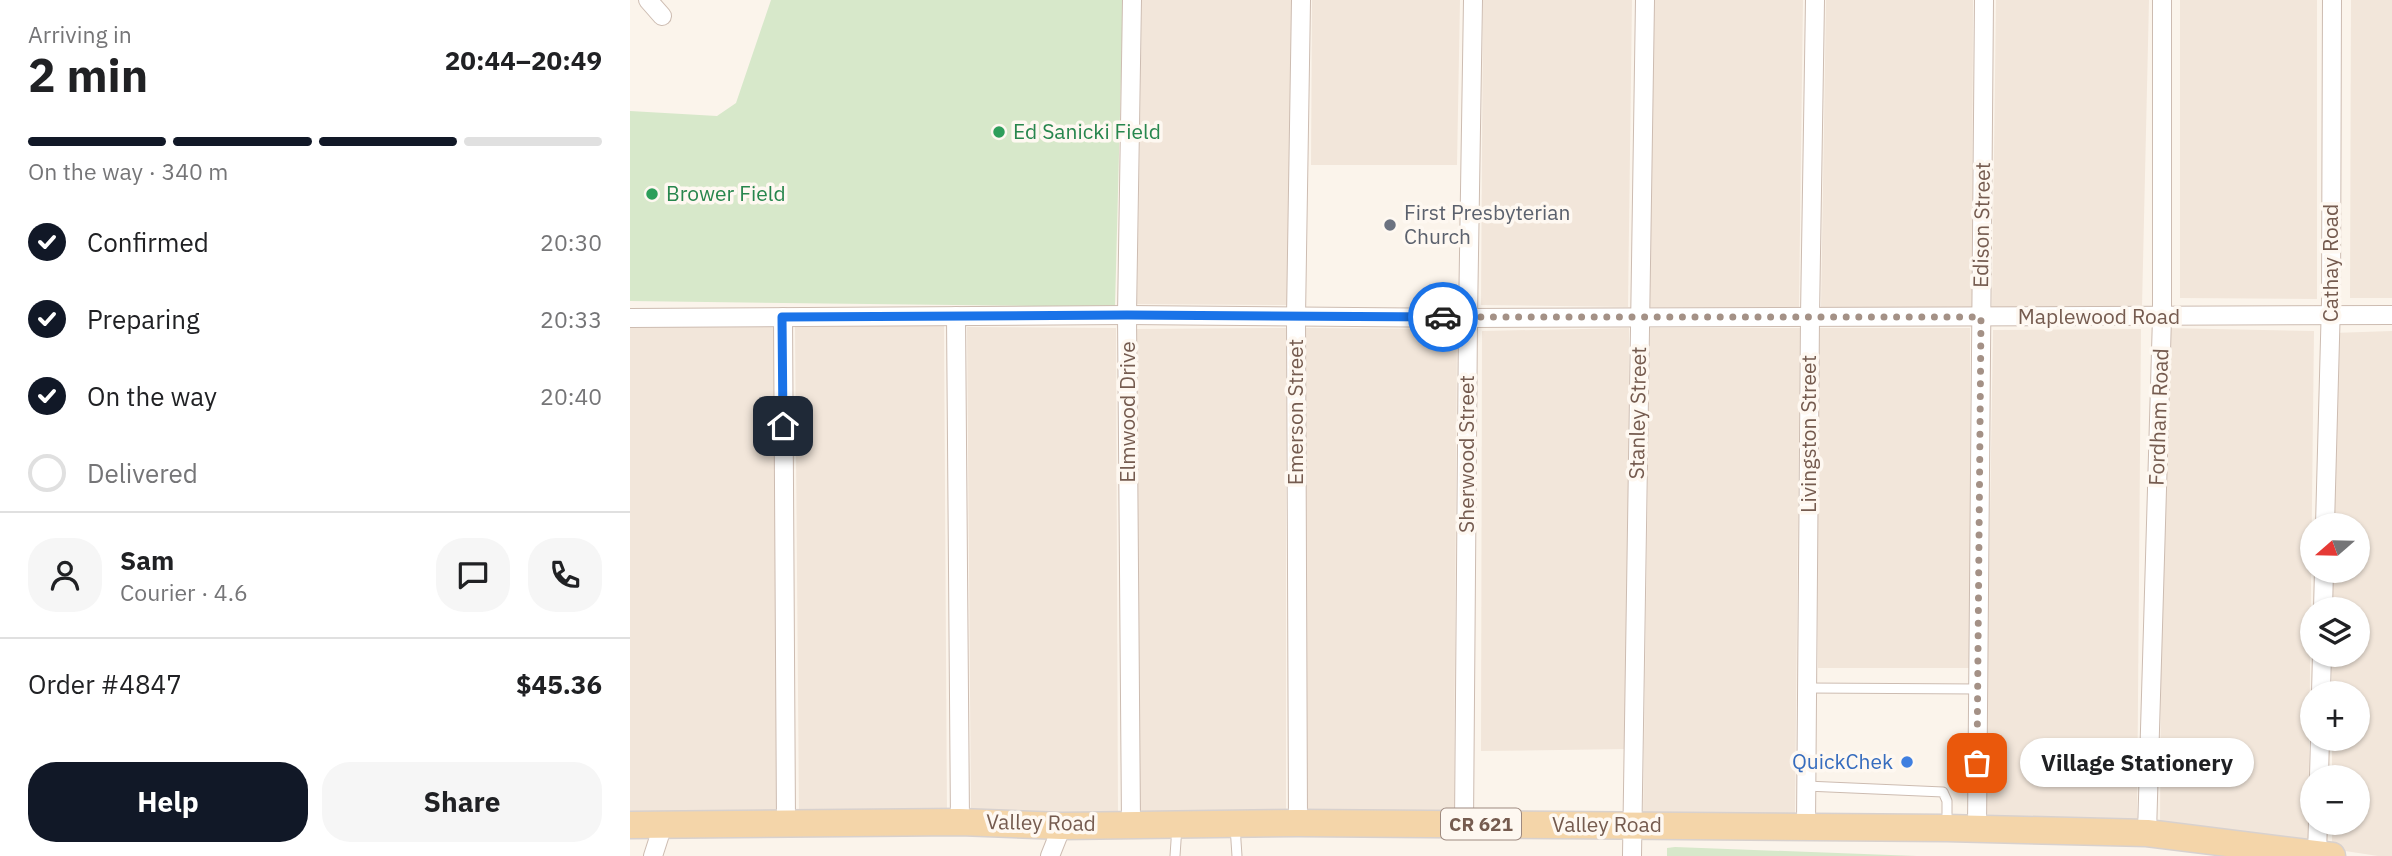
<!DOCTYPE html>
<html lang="en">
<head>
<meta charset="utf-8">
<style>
	body { margin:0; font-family:"IBM Plex Sans",sans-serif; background:#f6f6f6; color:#202124; height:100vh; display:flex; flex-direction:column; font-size:26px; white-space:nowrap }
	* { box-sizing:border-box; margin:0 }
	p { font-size:23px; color:#757577 }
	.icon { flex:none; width:38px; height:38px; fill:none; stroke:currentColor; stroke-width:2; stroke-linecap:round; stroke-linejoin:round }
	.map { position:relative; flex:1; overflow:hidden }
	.panel { display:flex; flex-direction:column; background:#fff; width:630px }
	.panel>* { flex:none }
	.needle { width:46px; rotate:250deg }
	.tools { position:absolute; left:1670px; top:513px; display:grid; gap:14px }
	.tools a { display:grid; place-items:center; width:70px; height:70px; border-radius:50%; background:#fff; box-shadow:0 2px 5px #0004; font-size:35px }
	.pin { position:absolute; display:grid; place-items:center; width:60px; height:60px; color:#fff; margin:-30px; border-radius:14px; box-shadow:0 4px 10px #0006 }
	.courier { position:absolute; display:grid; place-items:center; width:70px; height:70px; margin:-35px; border:5px solid #1a73e8; border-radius:50%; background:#fff; color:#222; box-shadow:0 2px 9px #0007 }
	.bubble { position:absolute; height:49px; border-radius:24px; background:#fff; box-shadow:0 2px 5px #0004; font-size:23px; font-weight:700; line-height:49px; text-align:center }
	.summary em { font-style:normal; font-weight:700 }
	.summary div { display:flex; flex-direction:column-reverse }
	.summary { display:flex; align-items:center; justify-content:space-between; height:119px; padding:0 28px }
	h1 { font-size:46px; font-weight:700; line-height:52px }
	.bar { display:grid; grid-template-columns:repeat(4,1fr); gap:10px 7px; align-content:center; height:84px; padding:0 28px }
	.bar i { height:9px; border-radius:5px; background:#e0e0e0 }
	.bar .on { background:#111827 }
	.bar p { grid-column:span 4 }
	.line { display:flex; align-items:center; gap:18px; padding:0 28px; border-top:2px solid #e0e0e0 }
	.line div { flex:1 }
	.round { display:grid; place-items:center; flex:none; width:74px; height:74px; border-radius:28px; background:#f6f6f6 }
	ol { padding:0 28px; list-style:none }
	li { display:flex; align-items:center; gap:21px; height:77px }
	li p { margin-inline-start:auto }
	li .icon { padding:7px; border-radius:50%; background:#111827; color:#fff; stroke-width:4 }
	li:last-child { color:#757577 }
	li i { width:38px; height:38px; border:4px solid #e0e0e0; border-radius:50% }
	.button { display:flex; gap:14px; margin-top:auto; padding:14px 28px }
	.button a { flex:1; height:80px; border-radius:28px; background:#111827; color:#fff; font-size:28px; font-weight:700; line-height:80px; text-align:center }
	.button a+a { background:#f6f6f6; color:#202124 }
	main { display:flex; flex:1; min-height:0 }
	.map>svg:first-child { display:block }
	.residential { fill:#f2e6da }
	.green { fill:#d7e8ca }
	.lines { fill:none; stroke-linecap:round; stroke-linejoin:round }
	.lane-casing { stroke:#cdbcb1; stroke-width:11 }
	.street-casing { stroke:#cdbcb1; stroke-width:20 }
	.primary-casing { stroke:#d8d1ce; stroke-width:29 }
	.lane { stroke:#fff; stroke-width:9 }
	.street { stroke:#fff; stroke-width:18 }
	.primary { stroke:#f4d5a9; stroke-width:26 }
	.done { stroke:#a49186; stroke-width:7; stroke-dasharray:0 12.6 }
	.route { stroke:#1a73e8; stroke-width:9 }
	.leisure-dot { fill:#2e9e5b; stroke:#fef8f1; stroke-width:2.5 }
	.worship-dot { fill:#6b7280; stroke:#fef8f1; stroke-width:2.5 }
	.shop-dot { fill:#3f7fe0; stroke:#fef8f1; stroke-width:2.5 }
	.labels { text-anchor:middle; stroke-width:7; stroke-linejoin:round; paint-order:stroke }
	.shield { fill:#fef8f1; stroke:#9e8a80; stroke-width:2 }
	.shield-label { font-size:19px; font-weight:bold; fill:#755b4f }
	.leisure-label { font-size:21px; fill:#27864d; stroke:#fef8f1; text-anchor:start }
	.worship-label { font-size:21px; fill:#5b616d; stroke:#fef8f1; text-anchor:start }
	.street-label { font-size:21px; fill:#755b4f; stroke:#fef8f1 }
	.shop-label { font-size:21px; fill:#366cbe; stroke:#fef8f1; text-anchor:end }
</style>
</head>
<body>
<main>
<section class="panel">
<div class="summary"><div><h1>2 min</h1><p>Arriving in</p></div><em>20:44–20:49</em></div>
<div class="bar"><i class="on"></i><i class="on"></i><i class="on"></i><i></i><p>On the way · 340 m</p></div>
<ol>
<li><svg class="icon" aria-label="check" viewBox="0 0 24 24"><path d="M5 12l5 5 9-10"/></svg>Confirmed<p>20:30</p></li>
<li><svg class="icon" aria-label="check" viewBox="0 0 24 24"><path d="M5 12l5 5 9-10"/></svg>Preparing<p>20:33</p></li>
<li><svg class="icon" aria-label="check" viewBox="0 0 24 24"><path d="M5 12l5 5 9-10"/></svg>On the way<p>20:40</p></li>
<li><i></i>Delivered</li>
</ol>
<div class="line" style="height:126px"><a class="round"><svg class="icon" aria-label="person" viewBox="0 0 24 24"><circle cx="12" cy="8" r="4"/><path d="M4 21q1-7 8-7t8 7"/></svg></a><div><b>Sam</b><p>Courier · 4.6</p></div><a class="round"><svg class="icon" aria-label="chat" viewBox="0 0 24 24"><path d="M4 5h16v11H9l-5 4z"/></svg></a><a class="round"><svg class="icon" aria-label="phone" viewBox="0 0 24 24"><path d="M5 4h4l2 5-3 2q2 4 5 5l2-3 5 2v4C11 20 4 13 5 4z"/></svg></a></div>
<div class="line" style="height:91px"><div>Order #4847</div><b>$45.36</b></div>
<div class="button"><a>Help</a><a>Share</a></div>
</section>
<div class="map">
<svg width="1762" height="856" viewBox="0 0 1762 856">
	<rect width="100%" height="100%" fill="#fbf4eb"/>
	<g class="residential">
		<polygon points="512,0 663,0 657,305 507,304"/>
		<polygon points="682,0 830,0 827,165 681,165"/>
		<polygon points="853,0 1002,0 998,307 851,305"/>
		<polygon points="1023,0 1173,0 1169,307 1020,307"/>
		<polygon points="1196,0 1343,0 1342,308 1191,307"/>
		<polygon points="1366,0 1519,0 1512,307 1362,307"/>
		<polygon points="1550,0 1687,0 1687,299 1550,298"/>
		<polygon points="1721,0 1762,0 1762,298 1720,298"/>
		<polygon points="146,325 146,816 0,819 0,328"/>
		<polygon points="314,325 317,814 169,816 165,327"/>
		<polygon points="337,327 486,328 488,818 341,816"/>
		<polygon points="656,328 656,815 510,815 506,329"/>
		<polygon points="675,328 827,329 824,814 676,813"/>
		<polygon points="999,328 998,749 851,751 852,331"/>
		<polygon points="1020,328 1170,328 1165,814 1013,814"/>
		<polygon points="1187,328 1340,328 1341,668 1188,668"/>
		<polygon points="1533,328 1684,331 1678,845 1530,827"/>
		<polygon points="1511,329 1507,823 1355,821 1363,330"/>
		<polygon points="1762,331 1762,856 1748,856 1702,849 1702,823 1727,822 1727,777 1702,777 1702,739 1727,738 1727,693 1702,693 1702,655 1727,654 1727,609 1702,609 1702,571 1727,570 1727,525 1702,525 1703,333"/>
	</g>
	<g class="green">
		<polygon points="141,0 493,0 485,307 0,301 0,111 87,116 106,103"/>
		<polygon points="1045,847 1287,856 1037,856 1037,848"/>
	</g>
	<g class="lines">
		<g class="lane-casing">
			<g id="lane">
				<polyline points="1177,688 1348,689"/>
				<polyline points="1176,786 1313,792 1317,801 1317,826"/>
				<polyline points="605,826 607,856"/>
				<polyline points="545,856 547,826"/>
			</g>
		</g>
		<g class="street-casing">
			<g id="street">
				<polyline points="18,0 32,16"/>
				<polyline points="326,316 330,822"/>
				<polyline points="153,317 156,823"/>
				<polyline points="0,318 497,315 838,318 1762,315"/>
				<polyline points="1695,525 1701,302 1702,0"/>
				<polyline points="1693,609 1694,570"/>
				<polyline points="1691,693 1692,654"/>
				<polyline points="1689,777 1690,738"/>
				<polyline points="668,823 666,317 671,0"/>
				<polyline points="501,824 497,315 502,0"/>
				<polyline points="834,824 838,318 843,0"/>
				<polyline points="1176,825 1180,316 1185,0"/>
				<polyline points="1347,828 1354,0"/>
				<polyline points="1517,833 1532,317 1532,0"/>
				<polyline points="1687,854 1688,822"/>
				<polyline points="23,856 33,825"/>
				<polyline points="420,856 432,826"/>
				<polyline points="1002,856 1015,0"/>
			</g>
		</g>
		<g class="primary-casing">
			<polyline id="primary" points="0,825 330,822 432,826 668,823 1317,828 1517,833 1702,856"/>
		</g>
		<use href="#lane" class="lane"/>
		<use href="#street" class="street"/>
		<use href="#primary" class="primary"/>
	</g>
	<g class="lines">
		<polyline class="done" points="813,317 1351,317 1347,763"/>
		<polyline class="route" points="153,426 152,317 497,315 813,317"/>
	</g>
	<g class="leisure-dot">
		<circle cx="369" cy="132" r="7"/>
		<circle cx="22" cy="194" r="7"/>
	</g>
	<circle class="worship-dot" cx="760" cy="225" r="7"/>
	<circle class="shop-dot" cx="1277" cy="762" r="7"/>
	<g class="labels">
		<rect class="shield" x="811" y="808.5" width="80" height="31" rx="5"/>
		<g class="shield-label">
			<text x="851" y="831">CR 621</text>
		</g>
		<g class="leisure-label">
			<text x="383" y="139">Ed Sanicki Field</text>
			<text x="36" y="201">Brower Field</text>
		</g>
		<g class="worship-label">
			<text x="774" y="220">First Presbyterian<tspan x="774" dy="24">Church</tspan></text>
		</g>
		<g class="street-label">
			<text transform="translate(1352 225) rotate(-89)" y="7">Edison Street</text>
			<text transform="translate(1701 263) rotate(-90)" y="7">Cathay Road</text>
			<text x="1469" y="324">Maplewood Road</text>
			<text transform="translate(498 412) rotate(-90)" y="7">Elmwood Drive</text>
			<text transform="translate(666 412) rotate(-90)" y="7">Emerson Street</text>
			<text transform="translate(1008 413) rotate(-89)" y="7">Stanley Street</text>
			<text transform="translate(1529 417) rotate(-88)" y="7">Fordham Road</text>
			<text transform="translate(1179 434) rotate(-90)" y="7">Livingston Street</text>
			<text transform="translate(837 454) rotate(-90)" y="7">Sherwood Street</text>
			<text transform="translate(411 823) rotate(1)" y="7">Valley Road</text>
			<text x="977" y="832">Valley Road</text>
		</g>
		<g class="shop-label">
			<text x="1263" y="769">QuickChek</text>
		</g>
	</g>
</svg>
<div class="tools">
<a><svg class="needle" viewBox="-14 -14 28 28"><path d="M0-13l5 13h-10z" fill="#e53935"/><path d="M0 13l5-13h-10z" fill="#757577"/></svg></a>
<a><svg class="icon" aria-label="layers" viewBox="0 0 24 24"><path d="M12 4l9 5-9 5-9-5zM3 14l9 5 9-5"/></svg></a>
<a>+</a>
<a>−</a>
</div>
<div class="pin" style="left:1347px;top:763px;background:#ea580c"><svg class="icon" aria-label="bag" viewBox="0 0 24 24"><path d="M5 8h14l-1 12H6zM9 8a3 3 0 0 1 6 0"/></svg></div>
<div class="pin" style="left:153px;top:426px;background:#1f2937"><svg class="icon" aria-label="home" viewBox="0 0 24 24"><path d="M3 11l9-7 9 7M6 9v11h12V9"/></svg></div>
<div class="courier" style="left:813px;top:317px"><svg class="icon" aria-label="car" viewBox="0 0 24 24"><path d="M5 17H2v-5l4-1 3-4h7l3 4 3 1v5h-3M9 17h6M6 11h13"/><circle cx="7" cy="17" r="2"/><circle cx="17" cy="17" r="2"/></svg></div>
<div class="bubble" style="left:1390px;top:738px;width:234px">Village Stationery</div>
</div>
</main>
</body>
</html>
